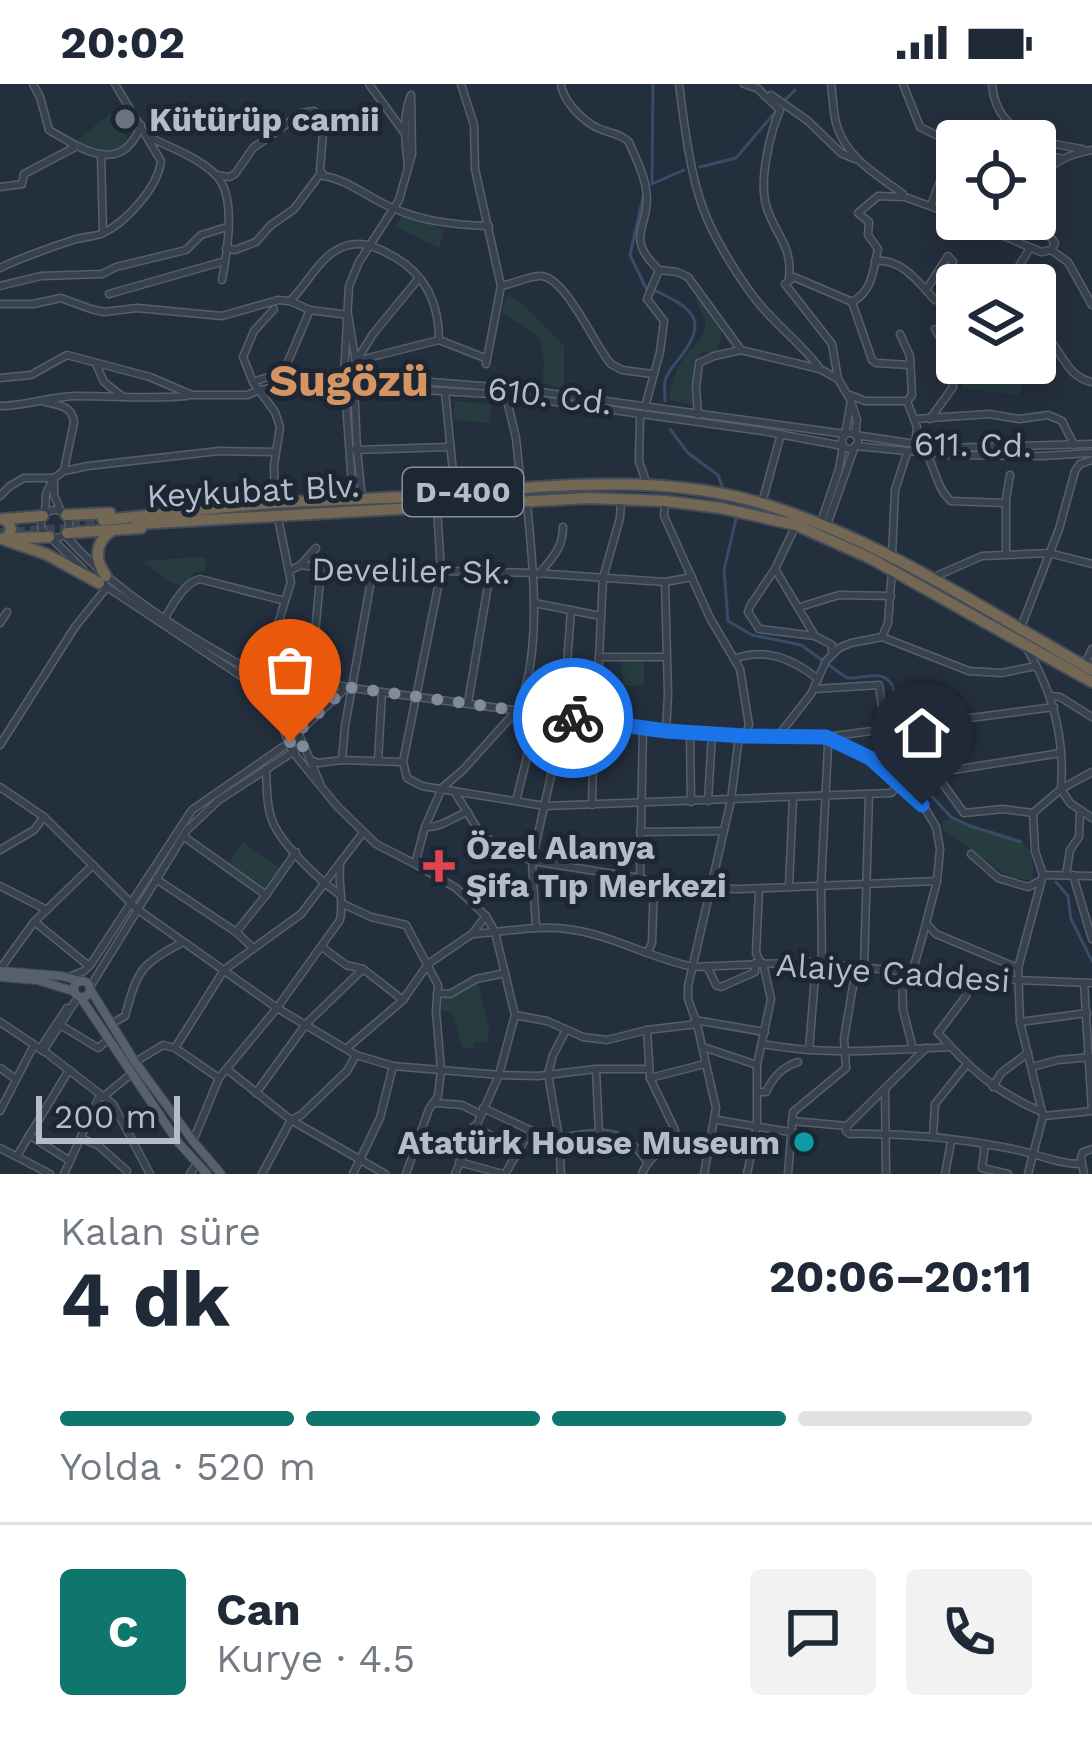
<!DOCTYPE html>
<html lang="tr">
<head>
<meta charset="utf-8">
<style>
	body { margin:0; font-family:"Work Sans",sans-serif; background:#f2f2f3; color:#1f2937; height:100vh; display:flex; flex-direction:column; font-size:45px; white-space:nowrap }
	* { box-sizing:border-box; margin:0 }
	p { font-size:39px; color:#747a83 }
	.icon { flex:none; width:66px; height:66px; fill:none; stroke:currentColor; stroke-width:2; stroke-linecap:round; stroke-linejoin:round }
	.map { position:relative; height:1090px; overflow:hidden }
	.sheet { display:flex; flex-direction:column; background:#fff; flex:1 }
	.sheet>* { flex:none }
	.controls { position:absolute; left:936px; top:36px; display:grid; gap:24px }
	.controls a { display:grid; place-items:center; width:120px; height:120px; border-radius:12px; background:#fff; box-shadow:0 6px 30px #0003; font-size:60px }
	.scale { position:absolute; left:36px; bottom:30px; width:144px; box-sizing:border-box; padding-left:12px; border:6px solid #b4bcc9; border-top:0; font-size:33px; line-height:42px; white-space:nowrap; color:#b4bcc9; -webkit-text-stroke:9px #1d2633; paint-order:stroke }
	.pin { position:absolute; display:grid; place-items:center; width:102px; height:102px; color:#fff; margin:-123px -51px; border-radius:50% 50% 50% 0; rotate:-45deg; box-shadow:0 0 12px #0007 }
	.pin .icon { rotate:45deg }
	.courier { position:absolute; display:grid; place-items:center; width:120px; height:120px; margin:-60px; border:9px solid #1a73e8; border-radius:50%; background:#fff; color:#222; box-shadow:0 3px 15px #0007 }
	.overview em { font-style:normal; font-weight:700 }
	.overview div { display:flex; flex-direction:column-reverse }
	.overview { display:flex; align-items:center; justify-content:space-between; height:204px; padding:0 60px }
	h1 { font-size:78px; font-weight:700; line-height:90px }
	.bar { display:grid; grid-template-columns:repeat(4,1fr); gap:18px 12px; align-content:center; height:144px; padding:0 60px }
	.bar i { height:15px; border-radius:9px; background:#e0e1e3 }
	.bar .selected { background:#0f766e }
	.bar p { grid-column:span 4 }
	.line { display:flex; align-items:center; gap:30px; padding:0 60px; border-top:3px solid #e0e1e3 }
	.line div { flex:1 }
	.round { display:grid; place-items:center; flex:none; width:126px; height:126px; border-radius:12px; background:#f2f2f3 }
	.status { display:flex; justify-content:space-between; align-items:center; height:84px; padding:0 60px; background:#fff; direction:ltr }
	.status svg { height:33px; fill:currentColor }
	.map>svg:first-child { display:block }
	.green { fill:#263c3f }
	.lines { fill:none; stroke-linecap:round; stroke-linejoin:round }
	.stream { stroke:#394c67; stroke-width:3 }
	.highway-tunnel { stroke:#3a4453; stroke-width:10; stroke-dasharray:10 5; stroke-linecap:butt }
	.minor-casing { stroke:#565f6c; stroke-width:9 }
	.major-casing { stroke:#414a57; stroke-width:10 }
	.highway-casing { stroke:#434c59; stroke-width:14 }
	.minor { stroke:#38414e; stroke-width:6 }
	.major { stroke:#56606e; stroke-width:8 }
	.highway { stroke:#746855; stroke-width:10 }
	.done { stroke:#828b98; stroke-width:12; stroke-dasharray:0 21.6 }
	.route { stroke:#1a73e8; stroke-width:15 }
	.worship-dot { fill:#6b7280; stroke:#1d2633; stroke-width:4.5 }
	.health-dot { fill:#e0444e; stroke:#1d2633; stroke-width:4.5 }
	.culture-dot { fill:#0f9aa8; stroke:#1d2633; stroke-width:4.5 }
	.labels { text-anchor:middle; stroke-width:10; stroke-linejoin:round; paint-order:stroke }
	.shield { fill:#1d2633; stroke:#878f9c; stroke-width:3 }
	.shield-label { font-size:30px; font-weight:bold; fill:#b4bcc9 }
	.poi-label { font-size:33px; font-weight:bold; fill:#b4bcc9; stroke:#1d2633; text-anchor:start }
	.street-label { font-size:33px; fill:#b4bcc9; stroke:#1d2633 }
	.district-label { font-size:45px; font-weight:bold; fill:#d59563; stroke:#1d2633 }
</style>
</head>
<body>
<div class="status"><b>20:02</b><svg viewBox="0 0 49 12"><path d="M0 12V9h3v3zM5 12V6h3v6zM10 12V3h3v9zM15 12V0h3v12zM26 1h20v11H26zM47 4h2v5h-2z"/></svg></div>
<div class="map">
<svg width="1092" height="1090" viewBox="0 0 1092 1090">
	<rect width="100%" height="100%" fill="#242f3e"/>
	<g class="green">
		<polygon points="109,30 113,30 130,58 117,66 88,67 77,57"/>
		<polygon points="403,129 444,146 439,164 396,143"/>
		<path d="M508,212L519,217L564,261V305L543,299C545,250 543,254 502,229L503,219Z"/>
		<path d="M700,213L723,245L718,265L711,269L702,268L693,280L694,321L669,316C671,302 672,292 680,280C699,251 718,251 694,214Z"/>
		<polygon points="961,279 1024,279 1020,311 963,305"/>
		<polygon points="455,317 491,320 489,339 453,336"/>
		<polygon points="201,473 206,475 205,487 195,488 184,504 166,495 143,477"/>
		<polygon points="622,574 644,574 644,602 623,601"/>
		<path d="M952,733C962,736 972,741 982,744C1012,751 1039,757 1032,796C1007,794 1003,789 982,773C968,762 954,757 942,744L943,737Z"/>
		<polygon points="243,758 282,786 266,809 227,782"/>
		<polygon points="477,897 489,944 487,958 474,958 474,965 462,963 452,928 437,927 439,911"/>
	</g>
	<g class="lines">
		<g class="stream">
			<polyline points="653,0 652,100 684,86"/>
			<polyline points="785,16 795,6"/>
			<polyline points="700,83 736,74 777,26"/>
			<polyline points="643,113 630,171 646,204"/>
			<path d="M656,207C691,224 710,235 681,272C676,279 667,288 665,297C664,303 665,310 665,317"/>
			<polyline points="670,345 688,369 718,391 722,402"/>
			<path d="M736,435L724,486L728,537L752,551L801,561L847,594C865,595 882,584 893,602L899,670L907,685L951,733L970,742L1021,758"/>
			<polyline points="1056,798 1068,812 1071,835 1092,877"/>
		</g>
		<g class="highway-tunnel">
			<polyline points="70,438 103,436"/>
			<polyline points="0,449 75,444"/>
		</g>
		<g class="minor-casing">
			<g id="minor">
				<path d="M33,0L40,13L49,46C81,65 122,93 141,41"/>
				<polyline points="369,0 403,47"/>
				<polyline points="461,0 474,41 475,85 501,202 486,280"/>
				<path d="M561,0C562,14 578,32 592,41C604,49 619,48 629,58C635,73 644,89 646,105C652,144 622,151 659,186"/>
				<path d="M679,0C684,39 690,91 704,127C715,156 741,198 761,222C779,243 801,260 818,282"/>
				<polyline points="744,0 759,5"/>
				<path d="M831,0C833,13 833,27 836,39C845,73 877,91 903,110"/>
				<polyline points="903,0 920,43 954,60 931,121"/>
				<path d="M992,0C996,51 1041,58 1082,65"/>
				<path d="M758,5L780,26C770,49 759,95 766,121C774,150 793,161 789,194"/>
				<path d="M411,11L412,70L408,84C406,57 401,36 411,11Z"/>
				<polyline points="771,11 808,37 841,69 855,75"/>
				<path d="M147,52C169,63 198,73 216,91C237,112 227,169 222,196"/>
				<polyline points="101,70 103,149"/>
				<polyline points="1035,71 1060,74"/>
				<path d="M216,91L229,93L235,90L253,64L302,29L314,27L324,37L320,86L324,92C347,96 365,111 386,121C419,137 452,141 489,142"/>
				<polyline points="0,103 22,100 24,90 77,62"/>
				<path d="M964,135L1041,168L1051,166L1055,159C1049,151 1042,143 1038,134C1022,93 1058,72 1092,66"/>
				<polyline points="226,164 235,166 256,158 270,142 294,125 321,89"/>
				<polyline points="1051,166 1068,178 1092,221"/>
				<path d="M875,177C902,174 919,199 935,216L957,219"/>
				<path d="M0,184C22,173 49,164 73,156C82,153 92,153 101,150C126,139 158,103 161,77L115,0"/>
				<polyline points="0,202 41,192 102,190 116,183 186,166 201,151 227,143"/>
				<path d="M501,202C513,200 526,193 539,192C565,190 594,261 611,280L622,286L653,290"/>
				<polyline points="926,206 948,172 953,178 951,185 955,196 976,188 996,198 1008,200 1030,164"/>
				<polyline points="109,210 225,177"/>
				<path d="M290,217C305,203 317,178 335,167C354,155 371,160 389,170C423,187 439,217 439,256L356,277"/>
				<polyline points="852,218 872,276 876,279 910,281"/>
				<polyline points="0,220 33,220 61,214 91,225 104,228 137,224 222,232 278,216 290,217 310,226 348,231"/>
				<polyline points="274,225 254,247 243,273 253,298 275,328 280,343 274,381 275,419"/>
				<polyline points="348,231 358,291 354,301 357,366 362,415"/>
				<polyline points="900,250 910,272 912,311 907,317"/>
				<path d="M1035,252L1045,251C1063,267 1066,293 1092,298"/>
				<polyline points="439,256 485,274"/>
				<polyline points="358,274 373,250 419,194"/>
				<polyline points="96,280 104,298 123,313"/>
				<polyline points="0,294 31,291 67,271 150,293 192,311 247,311 259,306 284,302 324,300 506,311 762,347 843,362 839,385 820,441"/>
				<polyline points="281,294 310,226"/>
				<path d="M838,295L832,260L785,200L794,193L852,218C873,207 873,186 878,165L868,151L869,138L858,129L878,112L905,113L957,132"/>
				<polyline points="253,298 265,294 344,291 519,305 845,350 851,317"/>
				<polyline points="445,307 455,409"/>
				<polyline points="850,311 865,317 907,317 917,343 915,362"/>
				<polyline points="506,312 516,354 521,403"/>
				<path d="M45,318C59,321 72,322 74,338L64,386"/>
				<path d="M0,322C27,322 51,312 78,312C115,312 150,315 187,312"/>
				<polyline points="645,323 660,268 664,237 647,215 659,186 677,188 688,193 741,266"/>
				<polyline points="640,331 639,377 646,398"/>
				<polyline points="698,331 696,303 699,279 714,272 741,266 820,285 838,295 851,317 857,336 855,351 943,364 1092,360"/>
				<polyline points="915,335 989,330 1019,335 1048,331 1062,337 1074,361"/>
				<polyline points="930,335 953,303 949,269 935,245"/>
				<circle cx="850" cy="357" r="8"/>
				<polyline points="354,366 449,363"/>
				<path d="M927,370C935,386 938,406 951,417L1006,419"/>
				<polyline points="54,394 54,411 60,425"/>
				<polyline points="0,412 10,402 24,394 54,394 64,387 88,382 219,367 275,368"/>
				<polyline points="353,415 344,291 349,202 359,178 399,116 408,84"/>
				<polyline points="665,417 664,432 710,534 740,585 749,641 745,652"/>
				<polyline points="762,419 781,350"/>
				<polyline points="437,424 441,488 403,678 407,694 422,702 545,722 891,709 901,699"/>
				<circle cx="55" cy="440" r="14"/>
				<polyline points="45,430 46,410 52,397"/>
				<polyline points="796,441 775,485 750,522 748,528 759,545 815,552"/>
				<polyline points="823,444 827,441 855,362 951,371 1041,372 1092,369"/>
				<path d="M65,451C107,500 173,543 230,575C240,581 253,584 263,592C286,611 307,671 320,699"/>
				<polyline points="51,454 83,485"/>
				<polyline points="1006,471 1006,415 1010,391"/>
				<polyline points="892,472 895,406 907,369"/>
				<polyline points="301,481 316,464"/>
				<polyline points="775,485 815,552 832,561 832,568"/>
				<polyline points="289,487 301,481 321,484 535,489 665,498 692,493"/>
				<path d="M539,490C552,474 563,464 563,443"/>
				<polyline points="934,493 982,472 1049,469 1092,480"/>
				<polyline points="98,497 253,600 274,622 292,667 337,722 376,760 415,780"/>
				<polyline points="665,498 668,610 666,647"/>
				<polyline points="534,519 601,532"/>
				<polyline points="800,523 839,511 891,512"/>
				<path d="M166,532C174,519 184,499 200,495L285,517"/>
				<polyline points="0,539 7,528"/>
				<polyline points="1021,543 1059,445 1075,387 1080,380 1092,376"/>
				<polyline points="882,553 888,539 892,486"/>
				<polyline points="599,573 666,573"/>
				<path d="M734,575C766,563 793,575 818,595"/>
				<polyline points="567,580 571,526"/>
				<polyline points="1084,582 1092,565"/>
				<polyline points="265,593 270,566 291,498 278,434"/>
				<polyline points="311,594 321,484"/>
				<polyline points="255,602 265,593 286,590 352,604 666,647 745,652 826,653 870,674 901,699 923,721 936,743 940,765 937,797 926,839 936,850 1018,884 1020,938 1043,1032 1028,1090"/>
				<polyline points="814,605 879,601 884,637"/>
				<polyline points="1051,612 1060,613 1092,633"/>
				<polyline points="468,619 490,489"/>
				<polyline points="574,634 598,594 603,494 620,434 621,415"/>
				<polyline points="912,647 918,665 964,729 1003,725 1033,729"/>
				<polyline points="299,648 347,603"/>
				<polyline points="690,650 691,718"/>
				<polyline points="778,652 811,610 826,577 839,564 851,559 882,553 969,587 1001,589 1036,582"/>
				<polyline points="0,661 75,543 107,503"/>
				<polyline points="310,676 318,679 342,676 402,678"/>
				<polyline points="342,676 345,642 373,485"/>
				<polyline points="378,677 382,608"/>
				<path d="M266,685C267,702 266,720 272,736C280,759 319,796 339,810"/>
				<polyline points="1092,688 1061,705 1070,719 1092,734"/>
				<polyline points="934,689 1061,669"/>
				<polyline points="0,703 44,733 137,825 277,924 356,971 393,982 500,991 538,992 596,985 649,985"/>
				<path d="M454,707L482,752L532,777L640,794C672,804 708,804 741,805L937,797"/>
				<polyline points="516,717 538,629"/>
				<polyline points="708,717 712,650"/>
				<polyline points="592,721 594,637"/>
				<path d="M425,743C442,744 452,733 468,728"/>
				<polyline points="640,748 724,747"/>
				<polyline points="183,752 266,811"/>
				<polyline points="0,766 34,746 44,733"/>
				<polyline points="971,770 998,794 1028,803 1040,797"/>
				<polyline points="1043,791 1092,792"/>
				<polyline points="1066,791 1070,766 1079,753 1080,728"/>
				<polyline points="1073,791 1092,855"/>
				<polyline points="640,794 643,643"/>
				<polyline points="156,795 236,848 253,864"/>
				<polyline points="0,802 47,826"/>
				<polyline points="789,802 793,714"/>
				<polyline points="759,806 756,869 761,879"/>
				<polyline points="343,820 371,833 406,841 438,901 436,927 441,986 438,1012 429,1025 406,1090"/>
				<polyline points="36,839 89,882"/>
				<polyline points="536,844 532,777 564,633"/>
				<polyline points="237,847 266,811 296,768"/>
				<path d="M472,850C503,848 536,841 567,845C611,850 651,875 694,883L810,878L968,894L1092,899"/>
				<polyline points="322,863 346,881 363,885 403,916"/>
				<polyline points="647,869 652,859 654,798"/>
				<polyline points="822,879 821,802 828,662 826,653 1054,623"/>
				<polyline points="707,882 716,901 721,903 755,888 755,879"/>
				<polyline points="864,884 869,710"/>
				<path d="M1018,884L1043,791L1035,767L1033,729L1061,705C1065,655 1053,608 1027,565"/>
				<polyline points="0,885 34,838 93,781"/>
				<polyline points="902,888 903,926 913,965"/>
				<polyline points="912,889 926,840"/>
				<polyline points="71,892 84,887 91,880 192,726 290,658 301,656"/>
				<polyline points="90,903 187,746 219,716 296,666"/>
				<polyline points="437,909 450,910 476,895 505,889"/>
				<polyline points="515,931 547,937 583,953 607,956 647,946 697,940"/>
				<polyline points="695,936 765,948"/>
				<polyline points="0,938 48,970 113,1020 150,1090"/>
				<polyline points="1020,938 1087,929"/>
				<path d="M111,940L125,932C138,885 140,881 183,858"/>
				<polyline points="62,942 98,964 108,956"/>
				<path d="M762,960C824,972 889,966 951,963C980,994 1003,1011 1042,1028"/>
				<polyline points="703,963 757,981"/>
				<polyline points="951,963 938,949 966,912 968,894"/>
				<polyline points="175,964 224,886 301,830 362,750"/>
				<polyline points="347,964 403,916 428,880 472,850 486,832"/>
				<path d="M926,964L847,1042L846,1047L850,1050C903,1049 956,1054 1008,1064C1033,1068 1056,1080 1081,1080"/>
				<polyline points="40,965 67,924"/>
				<polyline points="809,966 816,880"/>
				<polyline points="43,967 78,913"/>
				<polyline points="135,978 163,961 175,964 219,994"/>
				<polyline points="1032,983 1058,976 1092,973"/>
				<polyline points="0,984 16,995"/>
				<polyline points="228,986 291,1036 385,1090"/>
				<polyline points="596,986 599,1049"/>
				<polyline points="650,994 705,980"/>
				<polyline points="993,1003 1001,989 1028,969"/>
				<polyline points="885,1005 886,1090"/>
				<path d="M757,1008H766C773,993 782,983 798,978"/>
				<polyline points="256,1009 306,940 363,885"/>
				<polyline points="103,1013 131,990"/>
				<polyline points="436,1019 462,1021 480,1030"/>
				<polyline points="483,1024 560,1060"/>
				<polyline points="0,1027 34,961"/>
				<polyline points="1044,1032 1092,1027 1084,899"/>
				<polyline points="717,1036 790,1048"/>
				<polyline points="792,1037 847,1042"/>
				<polyline points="474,1042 518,1067"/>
				<polyline points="29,1051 70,1077"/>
				<polyline points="933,1053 935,1020 967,980"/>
				<polyline points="81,1054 99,1062 127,1087"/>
				<path d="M559,1054C599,1048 624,1041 648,1079"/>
				<path d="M193,1057L219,994L277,924L340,836C344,817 338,801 340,782"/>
				<polyline points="985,1060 982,1084 1008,1090"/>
				<polyline points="0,1064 50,1090"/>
				<polyline points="17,1072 69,986"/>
				<polyline points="459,1078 503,1090"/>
				<polyline points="64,1090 100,1011"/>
				<polyline points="190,1090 197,1079"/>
				<polyline points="262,1090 291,1036 301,1031 347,987 356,971"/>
				<polyline points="353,1090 380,1034 393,982"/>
				<path d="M455,1090L499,991L515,931L495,848L486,832L456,804L415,780L425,743L442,704L463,686L517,626C543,573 533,478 527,420"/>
				<polyline points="505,1090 530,1047"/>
				<polyline points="561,1090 559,1054 548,990 553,971 566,946"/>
				<path d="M642,1090C649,1070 668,1067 675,1046L650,994L647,946"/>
				<polyline points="704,1090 716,1024 697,940 688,915 688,902 731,716 739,652"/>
				<polyline points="747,1090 757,1042 757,981 771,915 763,879"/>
				<polyline points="788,1090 793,1028 846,984 844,955 856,884"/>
				<polyline points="945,1090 951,1058"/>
				<polyline points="1084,1090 1081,1074 1083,1068 1092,1065"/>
			</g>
		</g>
		<g class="major-casing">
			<g id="major">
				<polyline points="0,887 62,892 80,897"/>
				<polyline points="0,893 37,896 73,907"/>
				<circle cx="82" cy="905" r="8"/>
				<polyline points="90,905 135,978 193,1057 221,1090"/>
				<polyline points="81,914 178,1058 207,1090"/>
			</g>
		</g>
		<g class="highway-casing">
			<g id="highway">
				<polyline points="66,431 110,429"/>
				<polyline points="2,435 8,437 11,445 8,453 2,455 46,470 99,499"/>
				<polyline points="4,435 43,432"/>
				<path d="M103,436C160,431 218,423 275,419C324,416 373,415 422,412C534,404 657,386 767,421C881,456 988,528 1092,586"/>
				<polyline points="136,440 588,414 665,417 721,424 796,441 870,474 1092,598"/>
				<polyline points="67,449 141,444"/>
				<polyline points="15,454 49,453"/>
				<path d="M106,492C95,477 94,460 110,448"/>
			</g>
		</g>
		<use href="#minor" class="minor"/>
		<use href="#major" class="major"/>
		<use href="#highway" class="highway"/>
	</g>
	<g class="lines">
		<polyline class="done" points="290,658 292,667 303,663 298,648 347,603 573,634"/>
		<polyline class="route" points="573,634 666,647 745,652 826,653 870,674 922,721"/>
	</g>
	<circle class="worship-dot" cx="125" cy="35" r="12"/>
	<path class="health-dot" d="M433 764h12v12h12v12h-12v12h-12v-12h-12v-12h12z"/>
	<circle class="culture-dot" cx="804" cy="1058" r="12"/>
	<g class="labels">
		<rect class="shield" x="403" y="384" width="120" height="48" rx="9"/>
		<g class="shield-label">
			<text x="463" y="418">D-400</text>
		</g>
		<g class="poi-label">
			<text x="149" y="47">Kütürüp camii</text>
			<text x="466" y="775">Özel Alanya<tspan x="466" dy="38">Şifa Tıp Merkezi</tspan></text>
			<text x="780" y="1070" text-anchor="end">Atatürk House Museum</text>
		</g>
		<g class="street-label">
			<text transform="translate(550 311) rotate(7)" y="12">610. Cd.</text>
			<text transform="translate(973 360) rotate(1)" y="12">611. Cd.</text>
			<text transform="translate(253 406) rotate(-3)" y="12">Keykubat Blv.</text>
			<text transform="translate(411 486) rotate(1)" y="12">Develiler Sk.</text>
			<text transform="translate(893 888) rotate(4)" y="12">Alaiye Caddesi</text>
		</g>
		<g class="district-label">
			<text x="349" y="312">Sugözü</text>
		</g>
	</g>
</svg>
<div class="controls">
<a><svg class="icon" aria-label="locate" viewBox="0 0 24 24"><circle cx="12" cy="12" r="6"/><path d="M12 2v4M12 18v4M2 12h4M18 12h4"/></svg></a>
<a><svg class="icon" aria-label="layers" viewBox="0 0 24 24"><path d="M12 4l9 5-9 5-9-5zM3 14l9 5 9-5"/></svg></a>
</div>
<div class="scale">200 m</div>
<div class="pin" style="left:290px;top:658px;background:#ea580c"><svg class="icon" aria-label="bag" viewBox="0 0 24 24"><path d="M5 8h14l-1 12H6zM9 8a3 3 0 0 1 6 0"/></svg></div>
<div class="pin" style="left:922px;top:721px;background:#1f2937"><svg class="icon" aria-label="home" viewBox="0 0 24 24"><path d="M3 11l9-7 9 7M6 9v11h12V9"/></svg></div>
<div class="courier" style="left:573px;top:634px"><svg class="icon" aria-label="bike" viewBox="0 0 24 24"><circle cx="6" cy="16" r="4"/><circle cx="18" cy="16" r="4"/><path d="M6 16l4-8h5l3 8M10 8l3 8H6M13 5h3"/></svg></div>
</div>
<section class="sheet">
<div class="overview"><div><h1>4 dk</h1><p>Kalan süre</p></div><em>20:06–20:11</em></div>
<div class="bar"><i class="selected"></i><i class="selected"></i><i class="selected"></i><i></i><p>Yolda · 520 m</p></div>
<div class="line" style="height:216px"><b class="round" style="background:#0f766e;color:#fff">C</b><div><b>Can</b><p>Kurye · 4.5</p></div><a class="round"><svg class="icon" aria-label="chat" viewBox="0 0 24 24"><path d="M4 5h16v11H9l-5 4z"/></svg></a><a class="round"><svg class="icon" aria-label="phone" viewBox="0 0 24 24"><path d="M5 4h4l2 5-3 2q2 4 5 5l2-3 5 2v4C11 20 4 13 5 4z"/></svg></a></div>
</section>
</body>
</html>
